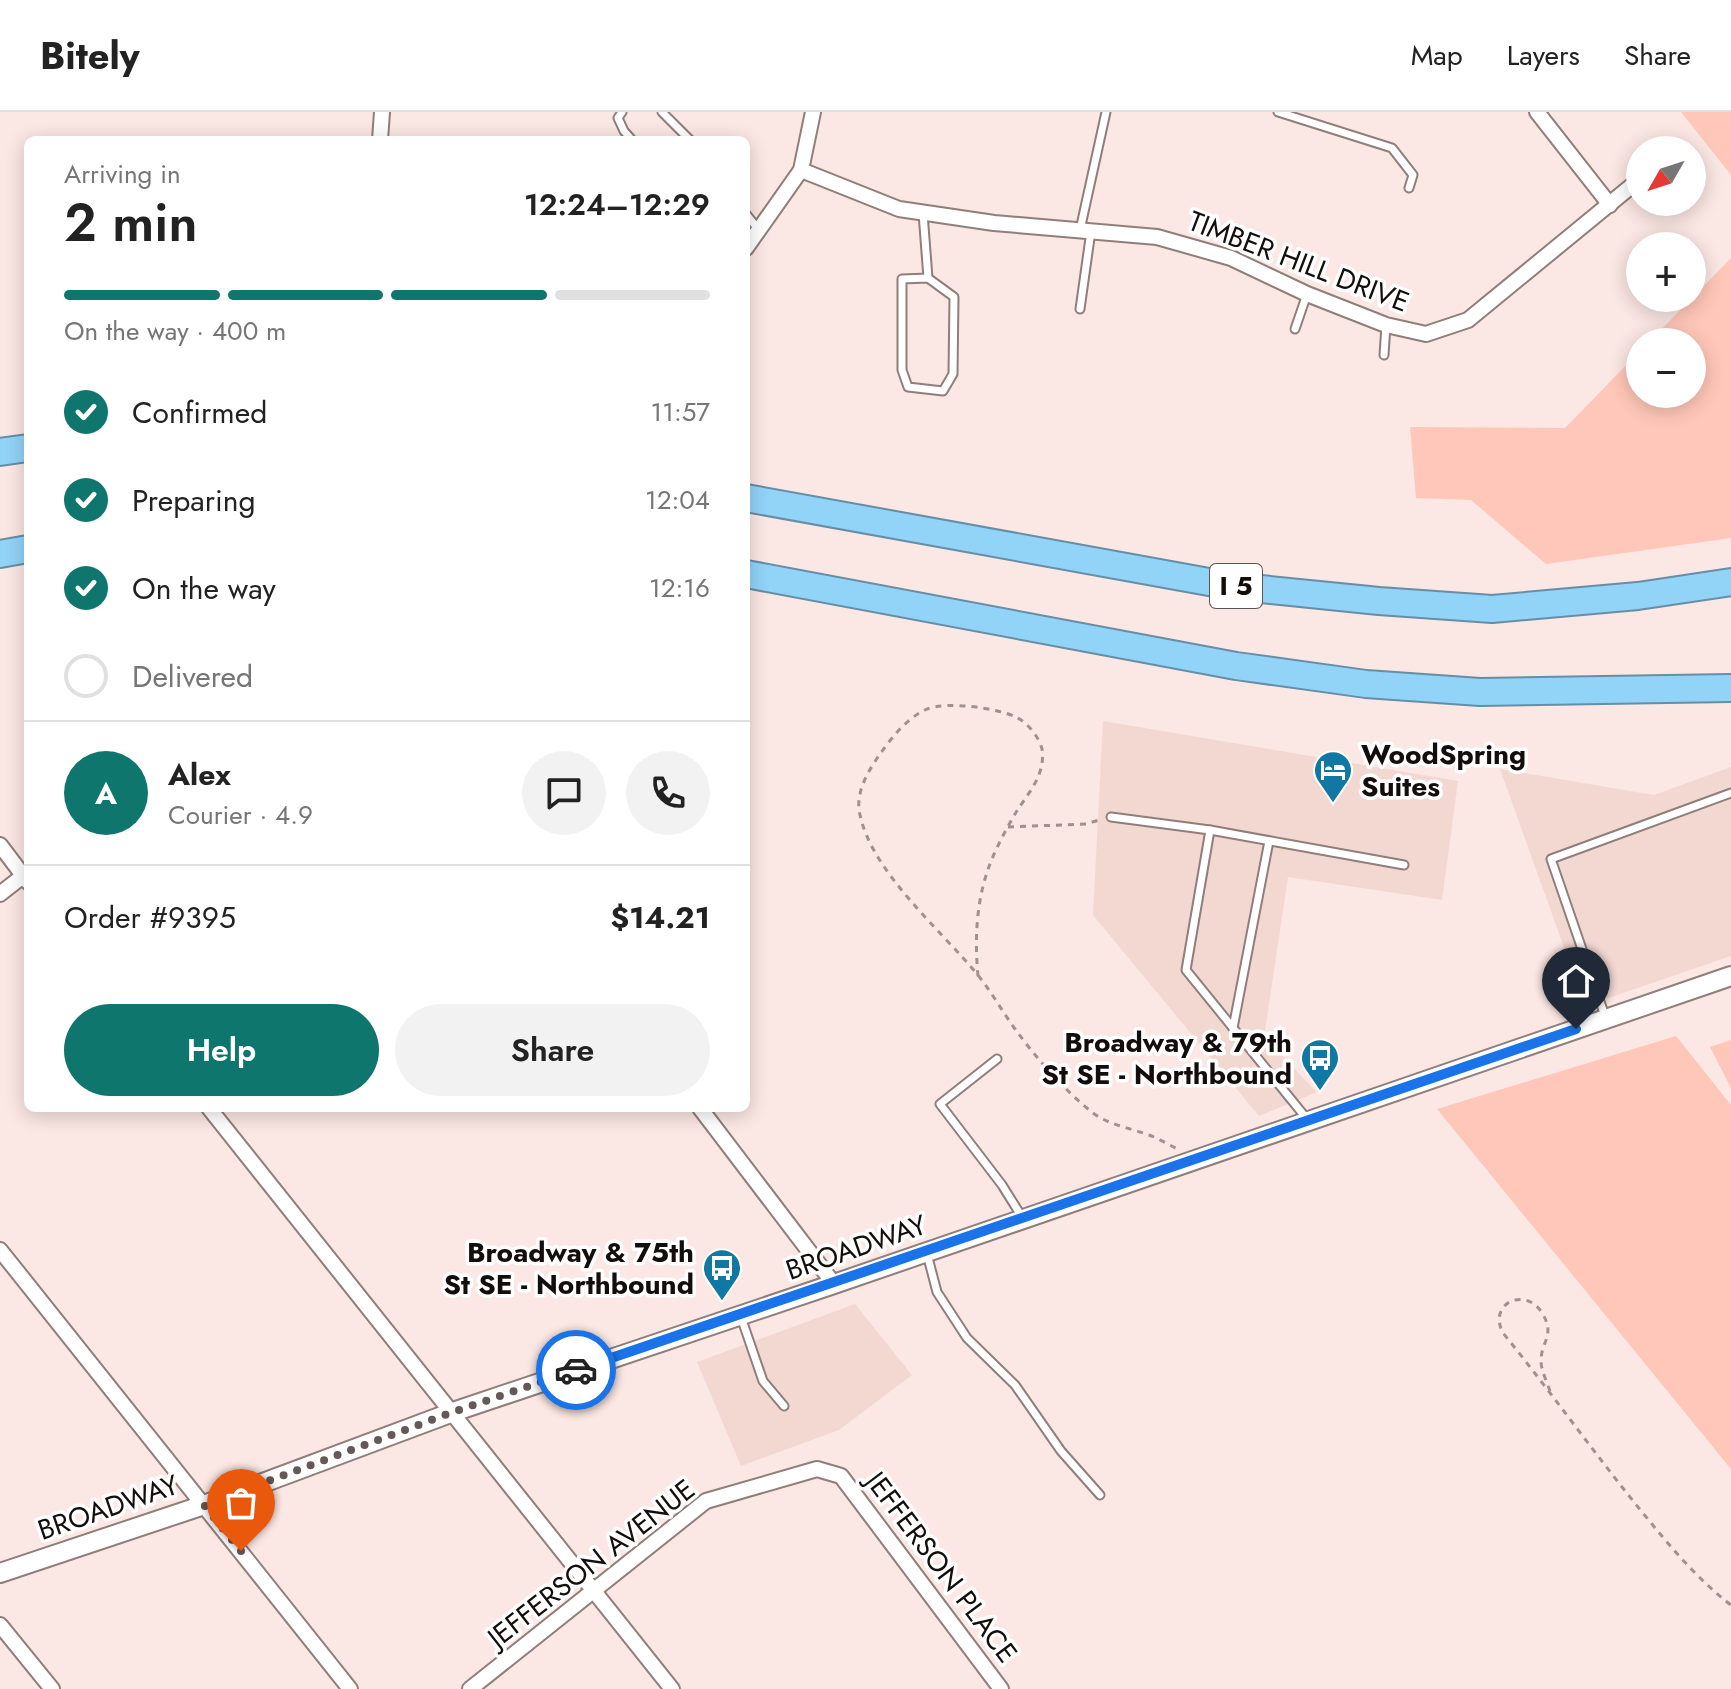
<!DOCTYPE html>
<html lang="en">
<head>
<meta charset="utf-8">
<style>
	body { margin:0; font-family:Jost,sans-serif; background:#f2f2f2; color:#222; height:100vh; display:flex; flex-direction:column; font-size:30px; white-space:nowrap }
	* { box-sizing:border-box; margin:0 }
	p { font-size:26px; color:#767676 }
	.icon { flex:none; width:44px; height:44px; fill:none; stroke:currentColor; stroke-width:2; stroke-linecap:round; stroke-linejoin:round }
	.map { position:relative; flex:1; overflow:hidden }
	.details { position:absolute; left:24px; top:24px; width:726px; height:976px; display:flex; flex-direction:column; background:#fff; border-radius:12px; box-shadow:0 4px 20px #0003 }
	.details>* { flex:none }
	.needle { width:52px; rotate:231deg }
	.controls { position:absolute; left:1626px; top:24px; display:grid; gap:16px }
	.controls a { display:grid; place-items:center; width:80px; height:80px; border-radius:50%; background:#fff; box-shadow:0 4px 20px #0003; font-size:40px }
	.pin { position:absolute; display:grid; place-items:center; width:68px; height:68px; color:#fff; margin:-82px -34px; border-radius:50% 50% 50% 0; rotate:-45deg; box-shadow:0 0 8px #0007 }
	.pin .icon { rotate:45deg }
	.courier { position:absolute; display:grid; place-items:center; width:80px; height:80px; margin:-40px; border:6px solid #1a73e8; border-radius:50%; background:#fff; color:#222; box-shadow:0 2px 10px #0007 }
	.summary em { font-style:normal; font-weight:600 }
	.summary div { display:flex; flex-direction:column-reverse }
	.summary { display:flex; align-items:center; justify-content:space-between; height:136px; padding:0 40px }
	h1 { font-size:52px; font-weight:600; line-height:60px }
	.bar { display:grid; grid-template-columns:repeat(4,1fr); gap:12px 8px; align-content:center; height:96px; padding:0 40px }
	.bar i { height:10px; border-radius:6px; background:#e0e0e0 }
	.bar .selected { background:#0f766e }
	.bar p { grid-column:span 4 }
	.line { display:flex; align-items:center; gap:20px; padding:0 40px; border-top:2px solid #e0e0e0 }
	.line div { flex:1 }
	.round { display:grid; place-items:center; flex:none; width:84px; height:84px; border-radius:42px; background:#f2f2f2 }
	ol { padding:0 40px; list-style:none }
	li { display:flex; align-items:center; gap:24px; height:88px }
	li p { margin-inline-start:auto }
	li .icon { padding:8px; border-radius:50%; background:#0f766e; color:#fff; stroke-width:4 }
	li:last-child { color:#767676 }
	li i { width:44px; height:44px; border:4px solid #e0e0e0; border-radius:50% }
	.button { display:flex; gap:16px; margin-top:auto; padding:16px 40px }
	.button a { flex:1; height:92px; border-radius:48px; background:#0f766e; color:#fff; font-size:32px; font-weight:600; line-height:92px; text-align:center }
	.button a+a { background:#f2f2f2; color:#222 }
	header { display:flex; align-items:center; gap:48px; box-sizing:border-box; height:112px; padding:0 40px; background:#fff; border-bottom:2px solid #e0e0e0 }
	header strong { font-size:38px }
	nav { display:flex; gap:44px; margin-inline-start:auto; font-size:28px }
	.map>svg:first-child { display:block }
	.built { fill:#f3d8d2 }
	.green { fill:#ffc7b9 }
	.lines { fill:none; stroke-linecap:round; stroke-linejoin:round }
	.service-casing { stroke:#8f7e79; stroke-width:11 }
	.minor-casing { stroke:#8f7e79; stroke-width:18 }
	.tertiary-casing { stroke:#8f7e79; stroke-width:22 }
	.motorway-casing { stroke:#668ea5; stroke-width:30 }
	.path { stroke:#9f918e; stroke-width:3; stroke-dasharray:6 6; stroke-linecap:butt }
	.service { stroke:#fff; stroke-width:7 }
	.minor { stroke:#fff; stroke-width:14 }
	.tertiary { stroke:#fff; stroke-width:18 }
	.motorway { stroke:#92d3f8; stroke-width:26 }
	.done { stroke:#645957; stroke-width:8; stroke-dasharray:0 14.4 }
	.route { stroke:#1a73e8; stroke-width:10 }
	.labels { text-anchor:middle; stroke-width:7; stroke-linejoin:round; paint-order:stroke }
	.shield { fill:#fff; stroke:#5a5654; stroke-width:2 }
	.shield-label { font-size:26px; font-weight:bold; fill:#130d0b }
	.street-label { font-size:28px; fill:#130d0b; stroke:#fff }
	.poi-label { font-size:28px; font-weight:bold; fill:#130d0b; stroke:#fff; text-anchor:end }
</style>
</head>
<body>
<header>
<strong>Bitely</strong>
<nav><a>Map</a><a>Layers</a><a>Share</a></nav>
</header>
<div class="map">
<svg width="1731" height="1577" viewBox="0 0 1731 1577">
	<rect width="100%" height="100%" fill="#fbe7e3"/>
	<g class="built">
		<polygon points="1103,609 1458,669 1442,788 1288,765 1264,925 1317,980 1259,1004 1093,803"/>
		<polygon points="1731,655 1731,844 1585,894 1500,657 1654,683"/>
		<polygon points="855,1192 912,1263 839,1318 741,1354 697,1250"/>
	</g>
	<g class="green">
		<polygon points="1681,0 1731,0 1731,63"/>
		<polygon points="1731,146 1731,426 1546,452 1471,388 1416,386 1410,315 1565,316 1640,239 1640,282 1692,282 1692,230 1649,230"/>
		<polygon points="1676,924 1731,993 1731,1357 1437,997"/>
		<polygon points="1731,928 1731,976 1710,935"/>
	</g>
	<g class="lines">
		<g class="service-casing">
			<g id="service">
				<polyline points="622,0 618,6 624,19 632,28"/>
				<polyline points="662,0 690,28"/>
				<polyline points="1278,0 1392,36 1413,63 1409,76"/>
				<polyline points="923,101 928,166 902,167 902,258 908,275 943,279 953,262 954,185 928,166"/>
				<polyline points="746,102 758,117"/>
				<polyline points="1080,118 1106,0"/>
				<polyline points="1080,197 1091,119"/>
				<polyline points="1295,217 1307,182"/>
				<polyline points="1384,243 1386,213"/>
				<polyline points="1111,705 1210,718"/>
				<polyline points="1606,907 1551,747 1731,681"/>
				<polyline points="1233,916 1269,729"/>
				<polyline points="997,947 940,992 1002,1073 1022,1105"/>
				<polyline points="1307,1007 1186,858 1210,718 1404,753"/>
				<polyline points="927,1142 937,1180 967,1226 1015,1273 1061,1339 1100,1383"/>
				<polyline points="741,1205 763,1269 784,1294"/>
			</g>
		</g>
		<g class="minor-casing">
			<g id="minor">
				<polyline points="1537,0 1610,93"/>
				<polyline points="380,28 382,0"/>
				<polyline points="801,58 899,97 994,111 1157,125 1231,146 1307,182 1386,213 1426,222 1468,208 1640,67"/>
				<polyline points="746,136 801,58 813,0"/>
				<polyline points="0,733 28,770"/>
				<polyline points="0,782 28,760"/>
				<polyline points="209,996 672,1577"/>
				<polyline points="700,996 834,1172"/>
				<polyline points="0,1138 350,1577"/>
				<polyline points="0,1513 52,1577"/>
				<polyline points="470,1577 706,1389 817,1357 841,1364 1001,1577"/>
			</g>
		</g>
		<g class="tertiary-casing">
			<polyline id="tertiary" points="0,1461 204,1393 453,1300 834,1172 1731,864"/>
		</g>
		<g class="motorway-casing">
			<g id="motorway">
				<polyline points="0,340 28,336"/>
				<polyline points="746,386 1231,474 1379,489 1492,497 1638,484 1731,470"/>
				<polyline points="0,442 28,437"/>
				<polyline points="746,462 1236,554 1366,572 1480,580 1731,576"/>
			</g>
		</g>
		<g class="path">
			<polyline points="1008,715 1086,712 1099,708"/>
			<path d="M978,864C974,821 977,779 995,740C1001,727 1008,714 1015,702C1027,682 1046,664 1042,637C1039,625 1028,611 1016,605C997,596 947,589 927,597C907,606 893,624 880,642C869,658 857,677 859,697C867,756 941,818 977,862C991,879 1002,899 1015,917C1037,947 1064,978 1093,1001C1109,1013 1130,1016 1149,1023C1158,1026 1167,1032 1176,1036"/>
			<path d="M1550,1279C1547,1270 1541,1258 1541,1249C1541,1229 1556,1223 1542,1201C1526,1174 1487,1191 1503,1221C1551,1280 1594,1341 1642,1400C1670,1434 1696,1466 1731,1493"/>
		</g>
		<use href="#service" class="service"/>
		<use href="#minor" class="minor"/>
		<use href="#tertiary" class="tertiary"/>
		<use href="#motorway" class="motorway"/>
	</g>
	<g class="lines">
		<polyline class="done" points="241,1439 204,1393 453,1300 576,1258"/>
		<polyline class="route" points="576,1258 1576,917"/>
	</g>
	<defs>
		<g id="hotel-pin" transform="scale(2)"><path d="M0 17L-7.5 6A9.5 9.5 0 1 1 7.5 6Z" fill="#1178a3" stroke="#fff"/><path d="M-6-4.5h1.5V1H6V5H4.5V3h-9V5H-6ZM-4 0a1.8 1.8 0 1 1 3.6 0ZM.5 0V-2.5h3Q6-2.5 6 0Z" fill="#fff"/></g>
		<g id="bus-pin" transform="scale(2)"><path d="M0 17L-7.5 6A9.5 9.5 0 1 1 7.5 6Z" fill="#1178a3" stroke="#fff"/><path d="M-5-6H5V4H4V6H2V4H-2V6H-4V4H-5ZM-3.5-4V0h7V-4ZM-3.5 1.2v1.5H-2V1.2ZM2 1.2v1.5H3.5V1.2Z" fill="#fff"/></g>
	</defs>
	<g fill-rule="evenodd">
		<use href="#hotel-pin" x="1333" y="658"/>
		<use href="#bus-pin" x="1320" y="946"/>
		<use href="#bus-pin" x="722" y="1156"/>
	</g>
	<g class="labels">
		<rect class="shield" x="1210" y="452" width="52" height="44" rx="6"/>
		<g class="shield-label">
			<text x="1236" y="483">I 5</text>
		</g>
		<g class="street-label">
			<text transform="translate(1299 149) rotate(21)" y="10">TIMBER HILL DRIVE</text>
			<text transform="translate(856 1135) rotate(-19)" y="10">BROADWAY</text>
			<text transform="translate(108 1395) rotate(-19)" y="10">BROADWAY</text>
			<text transform="translate(591 1451) rotate(-38)" y="10">JEFFERSON AVENUE</text>
			<text transform="translate(942 1455) rotate(53)" y="10">JEFFERSON PLACE</text>
		</g>
		<g class="poi-label">
			<text x="1361" y="652" text-anchor="start">WoodSpring<tspan x="1361" dy="32">Suites</tspan></text>
			<text x="1292" y="940">Broadway &amp; 79th<tspan x="1292" dy="32">St SE - Northbound</tspan></text>
			<text x="694" y="1150">Broadway &amp; 75th<tspan x="694" dy="32">St SE - Northbound</tspan></text>
		</g>
	</g>
</svg>
<div class="controls">
<a><svg class="needle" viewBox="-14 -14 28 28"><path d="M0-13l5 13h-10z" fill="#e53935"/><path d="M0 13l5-13h-10z" fill="#767676"/></svg></a>
<a>+</a>
<a>−</a>
</div>
<div class="pin" style="left:241px;top:1439px;background:#ea580c"><svg class="icon" aria-label="bag" viewBox="0 0 24 24"><path d="M5 8h14l-1 12H6zM9 8a3 3 0 0 1 6 0"/></svg></div>
<div class="pin" style="left:1576px;top:917px;background:#1f2937"><svg class="icon" aria-label="home" viewBox="0 0 24 24"><path d="M3 11l9-7 9 7M6 9v11h12V9"/></svg></div>
<div class="courier" style="left:576px;top:1258px"><svg class="icon" aria-label="car" viewBox="0 0 24 24"><path d="M5 17H2v-5l4-1 3-4h7l3 4 3 1v5h-3M9 17h6M6 11h13"/><circle cx="7" cy="17" r="2"/><circle cx="17" cy="17" r="2"/></svg></div>
<section class="details">
<div class="summary"><div><h1>2 min</h1><p>Arriving in</p></div><em>12:24–12:29</em></div>
<div class="bar"><i class="selected"></i><i class="selected"></i><i class="selected"></i><i></i><p>On the way · 400 m</p></div>
<ol>
<li><svg class="icon" aria-label="check" viewBox="0 0 24 24"><path d="M5 12l5 5 9-10"/></svg>Confirmed<p>11:57</p></li>
<li><svg class="icon" aria-label="check" viewBox="0 0 24 24"><path d="M5 12l5 5 9-10"/></svg>Preparing<p>12:04</p></li>
<li><svg class="icon" aria-label="check" viewBox="0 0 24 24"><path d="M5 12l5 5 9-10"/></svg>On the way<p>12:16</p></li>
<li><i></i>Delivered</li>
</ol>
<div class="line" style="height:144px"><b class="round" style="background:#0f766e;color:#fff">A</b><div><b>Alex</b><p>Courier · 4.9</p></div><a class="round"><svg class="icon" aria-label="chat" viewBox="0 0 24 24"><path d="M4 5h16v11H9l-5 4z"/></svg></a><a class="round"><svg class="icon" aria-label="phone" viewBox="0 0 24 24"><path d="M5 4h4l2 5-3 2q2 4 5 5l2-3 5 2v4C11 20 4 13 5 4z"/></svg></a></div>
<div class="line" style="height:104px"><div>Order #9395</div><b>$14.21</b></div>
<div class="button"><a>Help</a><a>Share</a></div>
</section>
</div>
</body>
</html>
